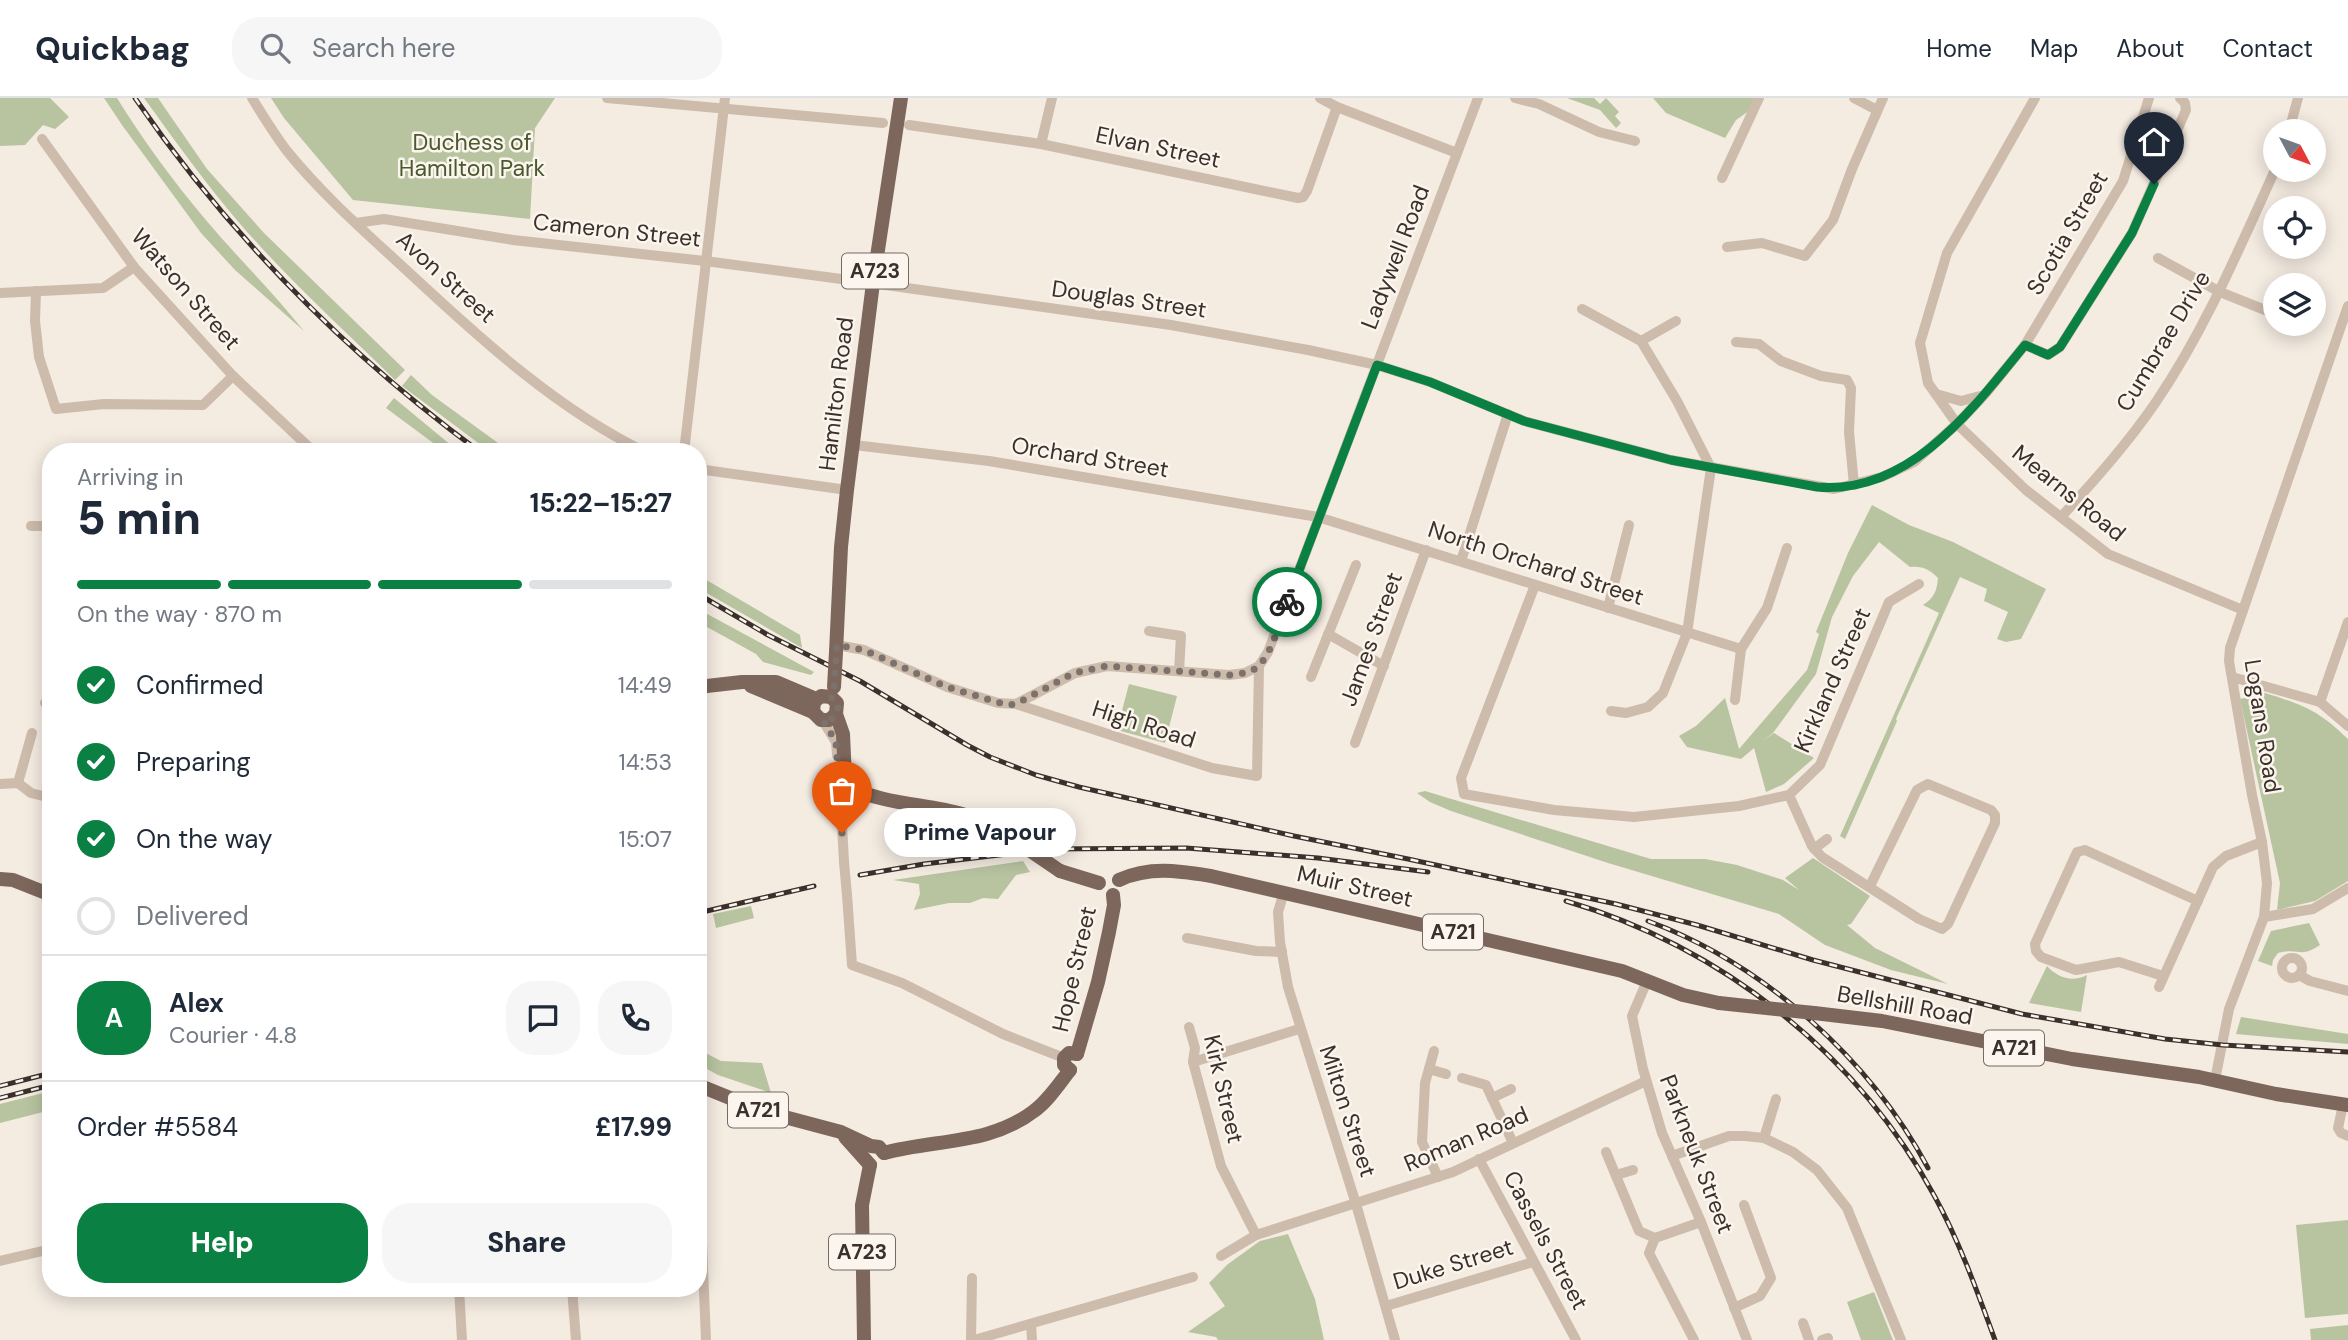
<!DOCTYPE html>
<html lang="en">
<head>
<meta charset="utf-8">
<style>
	body { margin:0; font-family:"DM Sans",sans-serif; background:#f6f6f7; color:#1f2937; height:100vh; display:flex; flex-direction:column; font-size:26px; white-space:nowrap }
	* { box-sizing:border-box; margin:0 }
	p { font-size:23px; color:#747a83 }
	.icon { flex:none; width:38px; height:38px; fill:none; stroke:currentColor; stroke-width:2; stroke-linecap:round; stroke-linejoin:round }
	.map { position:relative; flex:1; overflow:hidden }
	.side { position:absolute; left:42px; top:345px; width:665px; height:854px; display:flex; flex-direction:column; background:#fff; border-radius:28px; box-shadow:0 4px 18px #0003 }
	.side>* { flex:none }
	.needle { width:46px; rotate:131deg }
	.tools { position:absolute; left:2263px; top:21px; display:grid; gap:14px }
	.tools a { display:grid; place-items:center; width:63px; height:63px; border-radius:50%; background:#fff; box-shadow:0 4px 18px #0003; font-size:35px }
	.pin { position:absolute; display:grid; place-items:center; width:60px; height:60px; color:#fff; margin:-72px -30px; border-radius:50% 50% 50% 0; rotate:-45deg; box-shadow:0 0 7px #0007 }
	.pin .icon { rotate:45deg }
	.courier { position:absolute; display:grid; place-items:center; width:70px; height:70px; margin:-35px; border:5px solid #0b8043; border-radius:50%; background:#fff; color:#222; box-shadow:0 2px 9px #0007 }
	.bubble { position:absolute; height:49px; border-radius:24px; background:#fff; box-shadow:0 4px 18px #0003; font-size:23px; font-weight:800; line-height:49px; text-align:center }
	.overview em { font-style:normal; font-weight:800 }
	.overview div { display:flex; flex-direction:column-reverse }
	.overview { display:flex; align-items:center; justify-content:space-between; height:119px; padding:0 35px }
	h1 { font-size:46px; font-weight:800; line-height:52px }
	.bar { display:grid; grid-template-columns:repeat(4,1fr); gap:10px 7px; align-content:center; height:84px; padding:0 35px }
	.bar i { height:9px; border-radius:5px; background:#e0e1e3 }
	.bar .selected { background:#0b8043 }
	.bar p { grid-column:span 4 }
	.line { display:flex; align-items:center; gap:18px; padding:0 35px; border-top:2px solid #e0e1e3 }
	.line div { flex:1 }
	.round { display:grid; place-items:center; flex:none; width:74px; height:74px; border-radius:28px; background:#f6f6f7 }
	ol { padding:0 35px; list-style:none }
	li { display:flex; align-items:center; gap:21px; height:77px }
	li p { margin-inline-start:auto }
	li .icon { padding:7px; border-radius:50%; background:#0b8043; color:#fff; stroke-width:4 }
	li:last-child { color:#747a83 }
	li i { width:38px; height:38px; border:4px solid #e0e1e3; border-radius:50% }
	.primary-button { display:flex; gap:14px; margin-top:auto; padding:14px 35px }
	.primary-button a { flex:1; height:80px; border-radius:28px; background:#0b8043; color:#fff; font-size:28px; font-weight:800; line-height:80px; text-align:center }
	.primary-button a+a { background:#f6f6f7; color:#1f2937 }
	header { display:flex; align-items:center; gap:42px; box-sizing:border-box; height:98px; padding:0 35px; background:#fff; border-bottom:2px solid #e0e1e3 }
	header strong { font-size:33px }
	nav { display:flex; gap:38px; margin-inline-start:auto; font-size:24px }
	.search { width:490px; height:63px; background:#f6f6f7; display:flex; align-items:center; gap:18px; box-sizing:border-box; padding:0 24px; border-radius:28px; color:#747a83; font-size:26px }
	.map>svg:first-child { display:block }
	.green { fill:#b8c4a0 }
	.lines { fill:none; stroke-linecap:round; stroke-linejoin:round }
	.minor { stroke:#cdbbac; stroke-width:10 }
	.major { stroke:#7d675c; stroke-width:14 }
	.rail-casing { stroke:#3b302b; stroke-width:5 }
	.rail { stroke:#fbf5ee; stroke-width:2.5; stroke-dasharray:8; stroke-linecap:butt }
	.minor-bridge { stroke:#cdbbac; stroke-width:10 }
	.major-bridge { stroke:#7d675c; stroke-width:14 }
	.done { stroke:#7c716b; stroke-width:7; stroke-dasharray:0 12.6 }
	.route { stroke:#0b8043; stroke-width:9 }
	.labels { text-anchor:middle; stroke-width:5; stroke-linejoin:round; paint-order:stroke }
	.shield { fill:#fbf5ee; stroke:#756b66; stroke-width:2 }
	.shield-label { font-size:21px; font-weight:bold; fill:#3b302b }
	.park-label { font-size:23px; fill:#4a5a2e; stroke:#fbf5ee }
	.street-label { font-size:23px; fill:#3b302b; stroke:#fbf5ee }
</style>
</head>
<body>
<header>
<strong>Quickbag</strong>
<div class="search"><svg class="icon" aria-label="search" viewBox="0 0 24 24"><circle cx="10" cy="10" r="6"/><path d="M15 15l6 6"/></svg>Search here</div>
<nav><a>Home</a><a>Map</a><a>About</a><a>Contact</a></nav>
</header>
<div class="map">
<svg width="2348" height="1242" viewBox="0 0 2348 1242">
	<rect width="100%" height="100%" fill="#f4ebe1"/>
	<g class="green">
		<polygon points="0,0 50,0 69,19 55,31 43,27 25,47 0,48"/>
		<path d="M104,0H117C143,42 173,83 205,121C237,159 273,194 304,233L235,172L201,135L122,27Z"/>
		<path d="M144,0H158L207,71L264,135L405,272L395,282C343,231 289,182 241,127C206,86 175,43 144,0Z"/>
		<polygon points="271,0 555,0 535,30 530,121 353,102 284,20"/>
		<polygon points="1567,0 1594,0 1600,6 1606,0 1619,14 1615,18 1621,25 1616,30 1600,12"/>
		<polygon points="1653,0 1758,0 1753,10 1736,22 1725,40 1666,15"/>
		<polygon points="411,277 432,297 509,353 489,353 402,288"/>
		<polygon points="394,300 452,348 460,353 444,353 386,310"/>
		<path d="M1872,407L1909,427L1953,444L2046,491L2021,541L2006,544L1997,541L2008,514L1984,503L1987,491L1960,479L1896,621L1897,623L1845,741L1840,738L1939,515L1923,507C1934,500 1937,493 1938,480C1929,471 1923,468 1910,469L1879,444L1853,478L1832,519L1816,576L1773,635L1762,643L1774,635L1814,660L1784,686L1766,694L1754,650L1741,661L1687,649L1679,638L1696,628L1725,600L1739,651L1807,572L1819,536L1816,534L1848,455Z"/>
		<polygon points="698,477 800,537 802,550 698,490"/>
		<polygon points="698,511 814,574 811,577 763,564 756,556 698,524"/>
		<polygon points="1129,586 1177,598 1165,645 1117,632"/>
		<path d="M2265,595C2304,607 2318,612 2348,641V783L2315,803L2277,812L2280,785L2240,601Z"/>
		<polygon points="1425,693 1651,761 1705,761 1737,767 1783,782 1799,792 1785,780 1813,760 1870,798 1851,826 1847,827 1875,850 1948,886 1891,872 1825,847 1779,816 1608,765 1451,713 1430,704 1417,695"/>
		<polygon points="1023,763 1030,774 1016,777 998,801 983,800 970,805 949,805 914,812 920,796 919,786 893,782"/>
		<polygon points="751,808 754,820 716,830 713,816"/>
		<path d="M2309,825L2320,847C2299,861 2300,849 2278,855L2273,862L2272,868L2258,863L2271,833Z"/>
		<path d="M2047,868C2057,879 2072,885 2087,877L2081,914L2029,905Z"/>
		<polygon points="2241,919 2348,936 2348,946 2236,936"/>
		<polygon points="698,951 721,963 762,965 771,995 718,977 698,966"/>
		<polygon points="51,993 51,1012 0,1025 0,1006"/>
		<polygon points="2348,1122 2348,1216 2305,1220 2296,1127"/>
		<polygon points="1288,1136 1315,1201 1324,1242 1218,1242 1216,1239 1188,1234 1225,1208 1209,1185 1228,1166 1260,1143"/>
		<polygon points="1874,1194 1893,1242 1861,1242 1847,1204"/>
		<polygon points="2348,1227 2348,1242 2311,1242 2310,1231"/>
	</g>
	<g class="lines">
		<g class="minor">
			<path d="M252,0C263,18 274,36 287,53C325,100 372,140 416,181C485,245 559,312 645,354"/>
			<polyline points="607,0 883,25"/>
			<polyline points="1320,0 1337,9 1457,55"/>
			<polyline points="1515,0 1539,6 1599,34 1635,43"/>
			<polyline points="1854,0 1877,12"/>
			<polyline points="2035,0 1947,155 1920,245 1928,285 1957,326 2026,392 2108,456 2243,512"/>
			<polyline points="909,27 1041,46 1298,100 1303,99 1307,93 1337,9"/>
			<polyline points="2289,33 2298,0"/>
			<polyline points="42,41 134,169 233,278 314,354"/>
			<polyline points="1041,46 1052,0"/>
			<polyline points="1722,80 1759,0"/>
			<polyline points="356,125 384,121 513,142 705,163 864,184 1171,227 1308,252 1377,267 1430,284 1524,323 1671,362 1834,391 1882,379 1914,364 1957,326 1986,295 2025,247 2123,83 2149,0"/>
			<polyline points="1727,149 1762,145 1805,158 1833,122 1852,71 1883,0"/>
			<polyline points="2158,160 2220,194 2275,216"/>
			<polyline points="36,193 35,223 39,259 56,311 104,306 203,307 233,278"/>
			<polyline points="0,195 103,190 134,169"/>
			<polyline points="1582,211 1641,243 1677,303 1711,370 1687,535 1663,595 1648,609 1626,615 1611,613"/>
			<polyline points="1641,243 1676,223"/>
			<polyline points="1736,244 1759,246 1781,263 1821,278 1847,282 1851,290 1849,334 1854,387"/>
			<polyline points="2025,247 2048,257 2060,249 2132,135 2186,12 2185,5 2180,0"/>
			<polyline points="1936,296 1961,303 1980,298"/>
			<polyline points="854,347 989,363 1318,419 1741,551 1767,510 1787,450"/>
			<polyline points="684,354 725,0"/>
			<polyline points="698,371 847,392"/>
			<path d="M2061,419C2094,383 2128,345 2156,304C2205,232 2239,151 2275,72"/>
			<polyline points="31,428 51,428"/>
			<polyline points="1461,463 1508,316"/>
			<polyline points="1535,487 1461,680 1464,696 1554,712 1634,719 1739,708 1789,697 1820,667 1889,504 1919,486"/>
			<polyline points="1608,510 1629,427"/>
			<polyline points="1149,533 1181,538 1179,573"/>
			<polyline points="1328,536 1384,568"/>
			<polyline points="837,547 864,552 947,589 998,605 1016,606 1212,670 1257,678 1259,568"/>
			<polyline points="1259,568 1268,554 1478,0"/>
			<polyline points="1311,579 1356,467"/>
			<polyline points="2232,579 2320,604 2348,628"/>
			<polyline points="1735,602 1741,551"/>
			<polyline points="2320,604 2348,524"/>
			<polyline points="45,605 51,604"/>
			<polyline points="1016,606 1075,575 1107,568 1229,577 1245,575 1259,568"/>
			<polyline points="823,623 836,644 837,657"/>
			<polyline points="1355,645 1426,452"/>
			<polyline points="839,673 844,764"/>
			<polyline points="18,685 32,635"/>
			<polyline points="0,686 18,685 31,695 51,700"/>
			<polyline points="1789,697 1812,748 1822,759 1919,821 1942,831 1948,826 1995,725 1995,717 1991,712 1928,686 1917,692 1870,788"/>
			<polyline points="1814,751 1827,741"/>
			<polyline points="1284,794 1278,814 1280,844 1288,889 1356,1106 1395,1242"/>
			<polyline points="847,797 852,867 902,885 1003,936 1064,960"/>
			<polyline points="2264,819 2313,811 2348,790"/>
			<polyline points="1187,840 1256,853 1282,854"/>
			<circle cx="2292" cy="870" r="10"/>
			<polyline points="2299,877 2310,883 2348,893"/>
			<polyline points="2163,878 2119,864 2076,872 2041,859 2036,853 2035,846 2077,754 2085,752 2198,803"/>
			<polyline points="1647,883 1632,918 1643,971 1662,1035 1701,1124 1747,1242"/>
			<polyline points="2159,889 2213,769 2226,758 2262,744"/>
			<polyline points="1189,929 1195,950 1193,964 1221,1068 1256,1137"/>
			<polyline points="1434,953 1425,985 1422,1044 1438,1079"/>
			<polyline points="1193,964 1299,931"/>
			<polyline points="1429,971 1446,976"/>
			<polyline points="1462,980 1486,987 1513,1045"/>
			<polyline points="2215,982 2229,911 2264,819 2267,785 2262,744 2252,697 2229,563 2230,550 2348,208"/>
			<polyline points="1492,1000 1511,991"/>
			<polyline points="2343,1007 2338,1030 2341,1035 2348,1038"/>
			<polyline points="1764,1040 1776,1001"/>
			<polyline points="698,1046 706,1242"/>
			<polyline points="1606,1054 1639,1133 1655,1140 1701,1124"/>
			<polyline points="1672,1058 1729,1038 1745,1038 1764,1040 1793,1054 1817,1072 1847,1110 1901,1242"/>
			<polyline points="1479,1061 1576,1242"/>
			<polyline points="1616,1077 1633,1072"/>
			<polyline points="1655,1140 1649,1155 1694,1242"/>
			<polyline points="1221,1158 1256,1137 1453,1074 1646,983"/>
			<polyline points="0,1163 51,1151"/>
			<polyline points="459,1190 462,1242"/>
			<polyline points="572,1190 576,1242"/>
			<polyline points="1386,1208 1533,1164"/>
			<polyline points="1734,1210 1760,1198 1771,1180 1744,1107"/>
			<polyline points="1803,1225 1809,1242"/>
			<polyline points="1031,1226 1032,1242"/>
			<polyline points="971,1242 972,1180"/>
			<polyline points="974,1242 1193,1179"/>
			<polyline points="1822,1242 1828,1240"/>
		</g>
		<g class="major">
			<polyline points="836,554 841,449 847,392 873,185 901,0"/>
			<polyline points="751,588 813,614 821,622 829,622 836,616"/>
			<polyline points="698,589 742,584 776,584 816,601"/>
			<path d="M813,614L814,604L821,598L831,599L837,605L836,616L843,636L845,680L850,689C882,706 927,706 962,716C982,722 998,732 1016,743"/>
			<polyline points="1060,773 1099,785"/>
			<polyline points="0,781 13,782 51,797"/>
			<path d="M1119,782C1150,768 1179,773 1211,778L1622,873L1683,897L1719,905"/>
			<polyline points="1814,915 1882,923 2072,961 2199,979 2276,996 2348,1007"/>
			<polyline points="1077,956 1098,884 1109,834 1114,807 1113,797"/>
			<polyline points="1070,972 1064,967 1064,960 1069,955 1077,956"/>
			<polyline points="698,987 762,1013 841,1034 871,1048 879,1049 884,1055"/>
			<polyline points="845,1039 870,1067"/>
			<path d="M884,1055C935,1041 990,1047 1034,1013C1048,1003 1059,986 1070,972"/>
			<polyline points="864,1242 862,1107 870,1067"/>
		</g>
		<g class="rail-casing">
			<g id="rail">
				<path d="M135,0C229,137 347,256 480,354"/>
				<polyline points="698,496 768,537 860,583 967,647 990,659 1036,677 1079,689 1294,738 1408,761 1616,806 1697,827 1813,862 2022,916 2165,941 2223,947 2348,954"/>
				<polyline points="860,777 924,766 1050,751 1186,750 1318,760 1428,774"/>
				<path d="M1566,803C1722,849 1858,956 1935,1099C1960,1145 1977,1193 1995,1242"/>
				<polyline points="698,815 814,788"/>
				<path d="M1648,823C1764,866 1870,961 1928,1070"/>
				<polyline points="0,988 51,975"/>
				<polyline points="0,1000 51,987"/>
			</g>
		</g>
		<use href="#rail" class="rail"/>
		<polyline class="minor-bridge" points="844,764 847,797"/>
		<g class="major-bridge">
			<polyline points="834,589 836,554"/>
			<polyline points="1016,743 1060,773"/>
			<polyline points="1719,905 1814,915"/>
		</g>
	</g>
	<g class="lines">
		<path class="done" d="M842,735L836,644L823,622L832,621L838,612L837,605L831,599L834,589L837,547L864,552L947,589L1007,607L1016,606L1074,575L1107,568L1229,577C1240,576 1253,575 1260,566C1273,553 1280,521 1287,504"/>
		<path class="route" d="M1287,504L1377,267L1430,284L1524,323L1671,362L1817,389C1909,397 1973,311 2025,247L2048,257L2060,249L2132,135L2154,86"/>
	</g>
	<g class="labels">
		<g class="shield">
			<rect x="842" y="155.5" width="66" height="35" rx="5"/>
			<rect x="1423" y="816.5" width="60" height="35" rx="5"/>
			<rect x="1984" y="932.5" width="60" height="35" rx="5"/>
			<rect x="728" y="994.5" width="60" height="35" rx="5"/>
			<rect x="829" y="1136.5" width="66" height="35" rx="5"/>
		</g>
		<g class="shield-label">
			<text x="875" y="180">A723</text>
			<text x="1453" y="841">A721</text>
			<text x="2014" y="957">A721</text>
			<text x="758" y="1019">A721</text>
			<text x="862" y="1161">A723</text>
		</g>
		<g class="park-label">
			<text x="472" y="52">Duchess of<tspan x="472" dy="26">Hamilton Park</tspan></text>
		</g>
		<g class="street-label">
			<text transform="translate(1158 49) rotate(12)" y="8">Elvan Street</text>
			<text transform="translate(617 132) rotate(6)" y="8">Cameron Street</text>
			<text transform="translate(2067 135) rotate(-60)" y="8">Scotia Street</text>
			<text transform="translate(1395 159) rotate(-69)" y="8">Ladywell Road</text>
			<text transform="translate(446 179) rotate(42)" y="8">Avon Street</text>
			<text transform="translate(186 191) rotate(49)" y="8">Watson Street</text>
			<text transform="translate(1129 201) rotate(8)" y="8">Douglas Street</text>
			<text transform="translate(2163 243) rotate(-59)" y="8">Cumbrae Drive</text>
			<text transform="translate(836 296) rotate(-83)" y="8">Hamilton Road</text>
			<text transform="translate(1090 359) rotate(9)" y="8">Orchard Street</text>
			<text transform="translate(2069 395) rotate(39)" y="8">Mearns Road</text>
			<text transform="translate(1536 465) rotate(18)" y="8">North Orchard Street</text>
			<text transform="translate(1371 541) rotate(-70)" y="8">James Street</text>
			<text transform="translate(1832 582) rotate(-66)" y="8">Kirkland Street</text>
			<text transform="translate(1144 626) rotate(18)" y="8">High Road</text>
			<text transform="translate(2263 628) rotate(81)" y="8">Logans Road</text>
			<text transform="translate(1355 788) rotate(13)" y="8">Muir Street</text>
			<text transform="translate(1074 871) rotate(-77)" y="8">Hope Street</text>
			<text transform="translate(1905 907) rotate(10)" y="8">Bellshill Road</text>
			<text transform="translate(1224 991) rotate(77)" y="8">Kirk Street</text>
			<text transform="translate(1348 1013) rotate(72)" y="8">Milton Street</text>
			<text transform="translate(1466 1041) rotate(-23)" y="8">Roman Road</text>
			<text transform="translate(1697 1056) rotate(69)" y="8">Parkneuk Street</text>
			<text transform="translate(1546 1142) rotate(62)" y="8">Cassels Street</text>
			<text transform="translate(1453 1166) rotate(-17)" y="8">Duke Street</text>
		</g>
	</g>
</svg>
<div class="tools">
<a><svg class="needle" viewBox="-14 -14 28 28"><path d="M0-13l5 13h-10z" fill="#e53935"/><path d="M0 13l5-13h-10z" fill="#747a83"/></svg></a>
<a><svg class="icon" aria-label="locate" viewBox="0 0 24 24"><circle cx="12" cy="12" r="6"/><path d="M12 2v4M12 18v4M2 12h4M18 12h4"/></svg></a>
<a><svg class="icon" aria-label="layers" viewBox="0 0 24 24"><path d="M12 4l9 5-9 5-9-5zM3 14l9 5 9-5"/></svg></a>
</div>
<div class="pin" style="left:842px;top:735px;background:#ea580c"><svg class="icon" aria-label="bag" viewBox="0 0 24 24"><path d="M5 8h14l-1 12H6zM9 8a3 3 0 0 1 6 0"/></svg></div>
<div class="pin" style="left:2154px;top:86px;background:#1f2937"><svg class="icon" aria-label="home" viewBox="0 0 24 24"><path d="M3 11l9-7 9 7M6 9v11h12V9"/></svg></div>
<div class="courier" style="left:1287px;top:504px"><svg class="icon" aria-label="bike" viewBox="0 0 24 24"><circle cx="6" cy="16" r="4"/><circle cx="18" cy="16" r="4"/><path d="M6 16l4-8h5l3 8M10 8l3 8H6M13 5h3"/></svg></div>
<div class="bubble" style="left:884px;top:710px;width:192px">Prime Vapour</div>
<section class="side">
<div class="overview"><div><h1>5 min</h1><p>Arriving in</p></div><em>15:22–15:27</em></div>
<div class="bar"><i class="selected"></i><i class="selected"></i><i class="selected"></i><i></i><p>On the way · 870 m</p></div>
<ol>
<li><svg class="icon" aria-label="check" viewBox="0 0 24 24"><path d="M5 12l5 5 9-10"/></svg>Confirmed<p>14:49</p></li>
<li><svg class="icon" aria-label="check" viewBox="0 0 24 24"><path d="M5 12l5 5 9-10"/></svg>Preparing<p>14:53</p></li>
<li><svg class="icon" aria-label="check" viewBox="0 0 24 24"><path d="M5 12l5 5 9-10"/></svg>On the way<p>15:07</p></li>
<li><i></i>Delivered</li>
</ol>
<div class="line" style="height:126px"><b class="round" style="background:#0b8043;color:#fff">A</b><div><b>Alex</b><p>Courier · 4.8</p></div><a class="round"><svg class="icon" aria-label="chat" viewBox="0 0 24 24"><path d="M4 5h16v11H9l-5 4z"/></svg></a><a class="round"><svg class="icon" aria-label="phone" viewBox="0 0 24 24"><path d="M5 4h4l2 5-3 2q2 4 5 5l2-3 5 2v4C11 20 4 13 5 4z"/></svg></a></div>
<div class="line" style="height:91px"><div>Order #5584</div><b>£17.99</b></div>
<div class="primary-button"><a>Help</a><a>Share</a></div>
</section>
</div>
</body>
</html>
